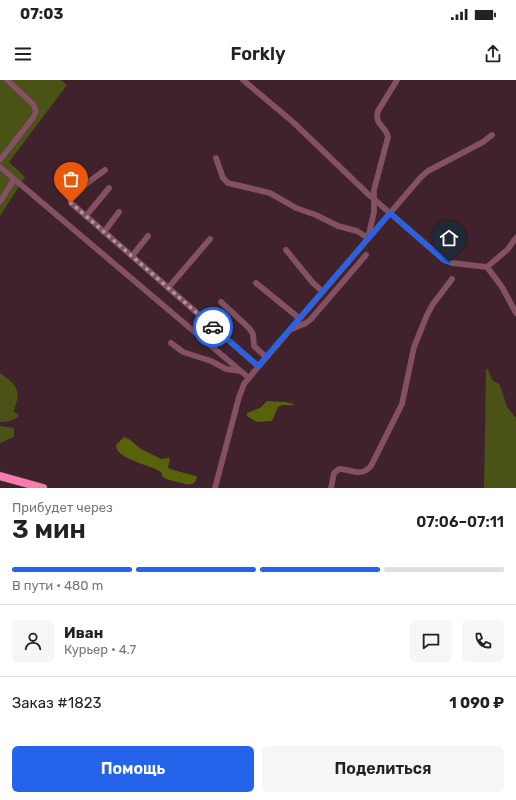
<!DOCTYPE html>
<html lang="ru">
<head>
<meta charset="utf-8">
<style>
	body { margin:0; font-family:Rubik,sans-serif; background:#f6f6f6; color:#222; height:100vh; display:flex; flex-direction:column; font-size:15px; white-space:nowrap }
	* { box-sizing:border-box; margin:0 }
	p { font-size:13px; color:#767676 }
	.icon { flex:none; width:22px; height:22px; fill:none; stroke:currentColor; stroke-width:2; stroke-linecap:round; stroke-linejoin:round }
	.map { position:relative; height:408px; overflow:hidden }
	.side { display:flex; flex-direction:column; background:#fff; flex:1 }
	.side>* { flex:none }
	.pin { position:absolute; display:grid; place-items:center; width:34px; height:34px; color:#fff; margin:-41px -17px; border-radius:50% 50% 50% 0; rotate:-45deg; box-shadow:0 0 4px #0007 }
	.pin .icon { rotate:45deg }
	.courier { position:absolute; display:grid; place-items:center; width:40px; height:40px; margin:-20px; border:3px solid #2563eb; border-radius:50%; background:#fff; color:#222; box-shadow:0 1px 5px #0007 }
	.summary em { font-style:normal; font-weight:600 }
	.summary div { display:flex; flex-direction:column-reverse }
	.summary { display:flex; align-items:center; justify-content:space-between; height:68px; padding:0 12px }
	h1 { font-size:26px; font-weight:600; line-height:30px }
	.bar { display:grid; grid-template-columns:repeat(4,1fr); gap:6px 4px; align-content:center; height:48px; padding:0 12px }
	.bar i { height:5px; border-radius:3px; background:#e0e0e0 }
	.bar .on { background:#2563eb }
	.bar p { grid-column:span 4 }
	.line { display:flex; align-items:center; gap:10px; padding:0 12px; border-top:1px solid #e0e0e0 }
	.line div { flex:1 }
	.round { display:grid; place-items:center; flex:none; width:42px; height:42px; border-radius:6px; background:#f6f6f6 }
	.cta { display:flex; gap:8px; margin-top:auto; padding:8px 12px }
	.cta a { flex:1; height:46px; border-radius:6px; background:#2563eb; color:#fff; font-size:16px; font-weight:600; line-height:46px; text-align:center }
	.cta a+a { background:#f6f6f6; color:#222 }
	.status { display:flex; justify-content:space-between; align-items:center; height:28px; padding:0 20px; background:#fff; direction:ltr }
	.status svg { height:11px; fill:currentColor }
	header { display:flex; justify-content:space-between; align-items:center; height:52px; padding:0 12px; background:#fff; font-size:18px; font-weight:600 }
	.map>svg:first-child { display:block }
	.green { fill:#4a5315 }
	.water { fill:#57620a }
	.lines { fill:none; stroke-linecap:round; stroke-linejoin:round }
	.minor-casing { stroke:#5a3f48; stroke-width:6 }
	.highway-casing { stroke:#5a3f48; stroke-width:9 }
	.minor { stroke:#845062; stroke-width:5.5 }
	.highway { stroke:#fb7bad; stroke-width:8 }
	.done { stroke:#ae979e; stroke-width:4; stroke-dasharray:0 7.2 }
	.route { stroke:#2563eb; stroke-width:5 }
</style>
</head>
<body>
<div class="status"><b>07:03</b><svg viewBox="0 0 49 12"><path d="M0 12V9h3v3zM5 12V6h3v6zM10 12V3h3v9zM15 12V0h3v12zM26 1h20v11H26zM47 4h2v5h-2z"/></svg></div>
<header><svg class="icon" aria-label="menu" viewBox="0 0 24 24"><path d="M4 6h16M4 12h16M4 18h16"/></svg>Forkly<svg class="icon" aria-label="share" viewBox="0 0 24 24"><path d="M12 15V3M7 8l5-5 5 5M5 13v7h14v-7"/></svg></header>
<div class="map">
<svg width="516" height="408" viewBox="0 0 516 408">
	<rect width="100%" height="100%" fill="#3f222c"/>
	<g class="green">
		<polygon points="0,0 61,0 67,5 9,82 25,97 0,136"/>
		<polygon points="486,289 488,289 492,300 500,305 507,327 516,338 516,408 484,408"/>
		<path d="M0,293C9,300 21,306 17,320C16,324 14,328 14,332L18,334V337C13,341 7,342 0,342Z"/>
		<polygon points="0,346 14,348 14,357 0,363"/>
	</g>
	<g class="water">
		<polygon points="267,321 285,322 294,324 294,325 282,325 278,327 272,341 257,342 247,336 247,333 260,328"/>
		<path d="M124,357L129,359L141,369L161,379L169,378L170,379L168,387L170,389L195,396L197,397C195,408 186,404 177,402C172,400 166,400 162,396V393C151,384 116,380 116,365Z"/>
	</g>
	<g class="lines">
		<g class="minor-casing">
			<g id="minor">
				<polyline points="243,0 293,42 368,114 444,180 452,183 487,187 502,207 516,233"/>
				<path d="M216,78L223,98L228,103L270,113L296,128L316,135L338,146L357,151L368,158L374,132V110L388,57C386,46 374,45 378,31L397,0"/>
				<polyline points="0,80 33,38 36,31 33,24 7,0"/>
				<polyline points="0,87 249,298"/>
				<polyline points="109,108 86,136 258,286"/>
				<polyline points="0,122 14,99"/>
				<polyline points="86,136 71,123 70,117 75,112 105,90"/>
				<polyline points="104,152 119,132"/>
				<polyline points="286,170 313,203 322,211"/>
				<polyline points="132,176 148,156"/>
				<polyline points="487,187 507,170 516,158"/>
				<polyline points="256,203 299,238"/>
				<polyline points="168,208 210,159"/>
				<polyline points="221,222 249,248 253,254 254,266 266,277"/>
				<polyline points="292,249 306,243 311,239 366,175"/>
				<polyline points="171,263 183,272 211,281 226,289 240,291"/>
				<polyline points="215,408 239,317 244,304 253,293 421,97 428,91 483,62 492,55"/>
				<path d="M331,408L334,393L339,389C352,389 360,398 371,386L402,324L414,267L427,235L433,224L452,199"/>
			</g>
		</g>
		<g class="highway-casing">
			<polyline id="highway" points="0,396 43,408"/>
		</g>
		<use href="#minor" class="minor"/>
		<use href="#highway" class="highway"/>
	</g>
	<g class="lines">
		<polyline class="done" points="71,123 213,247"/>
		<polyline class="route" points="213,247 258,286 390,133 444,180 449,182"/>
	</g>
</svg>
<div class="pin" style="left:71px;top:123px;background:#ea580c"><svg class="icon" aria-label="bag" viewBox="0 0 24 24"><path d="M5 8h14l-1 12H6zM9 8a3 3 0 0 1 6 0"/></svg></div>
<div class="pin" style="left:449px;top:182px;background:#1f2937"><svg class="icon" aria-label="home" viewBox="0 0 24 24"><path d="M3 11l9-7 9 7M6 9v11h12V9"/></svg></div>
<div class="courier" style="left:213px;top:247px"><svg class="icon" aria-label="car" viewBox="0 0 24 24"><path d="M5 17H2v-5l4-1 3-4h7l3 4 3 1v5h-3M9 17h6M6 11h13"/><circle cx="7" cy="17" r="2"/><circle cx="17" cy="17" r="2"/></svg></div>
</div>
<section class="side">
<div class="summary"><div><h1>3 мин</h1><p>Прибудет через</p></div><em>07:06–07:11</em></div>
<div class="bar"><i class="on"></i><i class="on"></i><i class="on"></i><i></i><p>В пути · 480 m</p></div>
<div class="line" style="height:72px"><a class="round"><svg class="icon" aria-label="person" viewBox="0 0 24 24"><circle cx="12" cy="8" r="4"/><path d="M4 21q1-7 8-7t8 7"/></svg></a><div><b>Иван</b><p>Курьер · 4.7</p></div><a class="round"><svg class="icon" aria-label="chat" viewBox="0 0 24 24"><path d="M4 5h16v11H9l-5 4z"/></svg></a><a class="round"><svg class="icon" aria-label="phone" viewBox="0 0 24 24"><path d="M5 4h4l2 5-3 2q2 4 5 5l2-3 5 2v4C11 20 4 13 5 4z"/></svg></a></div>
<div class="line" style="height:52px"><div>Заказ #1823</div><b>1 090 ₽</b></div>
<div class="cta"><a>Помощь</a><a>Поделиться</a></div>
</section>
</body>
</html>
